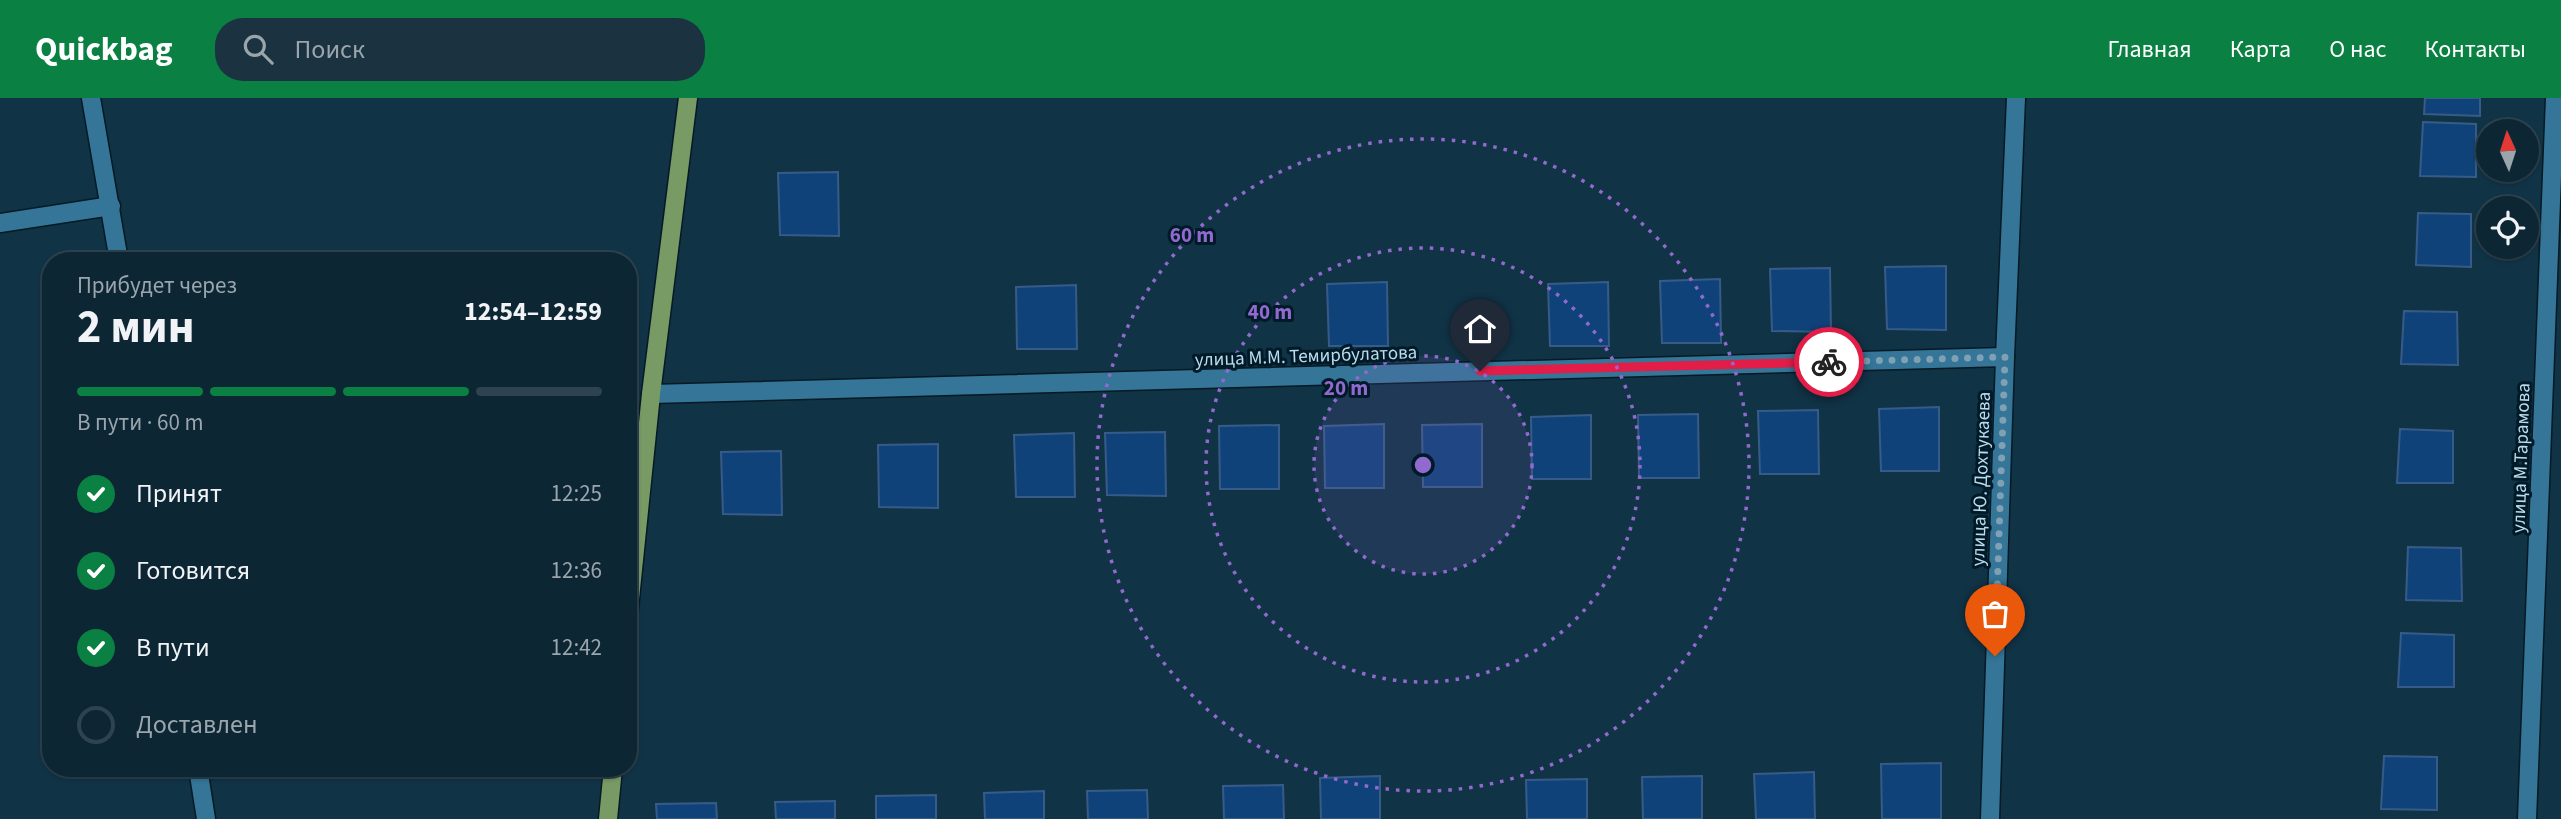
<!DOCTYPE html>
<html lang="ru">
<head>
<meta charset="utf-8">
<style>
	body { margin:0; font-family:"Source Sans 3",sans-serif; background:#1b3240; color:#f1f3f6; height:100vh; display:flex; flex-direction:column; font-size:26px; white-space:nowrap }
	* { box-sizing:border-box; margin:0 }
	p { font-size:23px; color:#9aa5ac }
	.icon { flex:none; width:38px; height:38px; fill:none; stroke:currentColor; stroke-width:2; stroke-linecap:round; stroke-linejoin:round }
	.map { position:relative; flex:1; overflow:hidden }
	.drawer { position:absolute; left:42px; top:154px; width:595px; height:525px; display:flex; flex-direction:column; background:#0d2634; border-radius:28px; box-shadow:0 2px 5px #0004,0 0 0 2px #2d434f }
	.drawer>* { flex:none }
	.needle { width:46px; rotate:357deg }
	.tools { position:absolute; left:2476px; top:21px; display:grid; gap:14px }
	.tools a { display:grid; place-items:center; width:63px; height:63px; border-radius:50%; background:#0d2634; box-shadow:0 2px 5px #0004,0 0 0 2px #2d434f; font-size:35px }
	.pin { position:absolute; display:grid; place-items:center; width:60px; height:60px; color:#fff; margin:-72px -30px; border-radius:50% 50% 50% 0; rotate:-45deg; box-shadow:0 0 7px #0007 }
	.pin .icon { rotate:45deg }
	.courier { position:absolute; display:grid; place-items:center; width:70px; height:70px; margin:-35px; border:5px solid #e11d48; border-radius:50%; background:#fff; color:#222; box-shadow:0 2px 9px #0007 }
	.overview em { font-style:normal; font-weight:700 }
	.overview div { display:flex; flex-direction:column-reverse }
	.overview { display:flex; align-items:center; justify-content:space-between; height:119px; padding:0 35px }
	h1 { font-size:46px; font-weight:700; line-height:52px }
	.bar { display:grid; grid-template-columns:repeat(4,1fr); gap:10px 7px; align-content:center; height:84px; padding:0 35px }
	.bar i { height:9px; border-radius:5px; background:#2d434f }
	.bar .active { background:#0b8043 }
	.bar p { grid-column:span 4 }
	ol { padding:0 35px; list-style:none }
	li { display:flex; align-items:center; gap:21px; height:77px }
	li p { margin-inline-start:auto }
	li .icon { padding:7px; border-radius:50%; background:#0b8043; color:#fff; stroke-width:4 }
	li:last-child { color:#9aa5ac }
	li i { width:38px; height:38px; border:4px solid #2d434f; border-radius:50% }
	header { display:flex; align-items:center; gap:42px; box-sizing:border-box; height:98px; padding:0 35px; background:#0b8043; color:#fff }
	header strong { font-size:33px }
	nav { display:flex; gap:38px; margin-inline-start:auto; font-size:24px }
	.search { width:490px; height:63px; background:#1b3240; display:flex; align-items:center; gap:18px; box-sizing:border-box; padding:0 24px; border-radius:28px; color:#9aa5ac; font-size:26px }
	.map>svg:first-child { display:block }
	.building { fill:#10427a; stroke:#375b88; stroke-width:2 }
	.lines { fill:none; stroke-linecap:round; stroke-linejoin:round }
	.minor-casing { stroke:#061a25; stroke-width:21 }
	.major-casing { stroke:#061a25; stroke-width:21 }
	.minor { stroke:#347598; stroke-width:18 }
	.major { stroke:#789a64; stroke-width:18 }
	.done { stroke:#80a0b3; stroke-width:7; stroke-dasharray:0 12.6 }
	.route { stroke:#e11d48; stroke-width:9 }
	.ring { fill:none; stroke:#9169cf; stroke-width:3.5; stroke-dasharray:3.5 7 }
	.labels { text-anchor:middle; stroke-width:6; stroke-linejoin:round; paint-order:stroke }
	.street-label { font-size:19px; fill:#bbdbee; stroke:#011a28 }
	.centre { fill:#9169cf; stroke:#011a28; stroke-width:3.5 }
	.ring-label { font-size:21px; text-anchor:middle; font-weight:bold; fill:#9169cf; stroke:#011a28; stroke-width:6; stroke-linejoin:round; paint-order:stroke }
</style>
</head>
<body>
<header>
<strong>Quickbag</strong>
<div class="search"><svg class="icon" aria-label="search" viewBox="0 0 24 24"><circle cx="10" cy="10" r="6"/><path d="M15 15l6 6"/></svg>Поиск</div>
<nav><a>Главная</a><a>Карта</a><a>О нас</a><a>Контакты</a></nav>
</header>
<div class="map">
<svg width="2561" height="721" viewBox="0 0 2561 721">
	<rect width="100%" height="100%" fill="#113346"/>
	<g class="building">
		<polygon points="2425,0 2480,0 2480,18 2424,16"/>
		<polygon points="2423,24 2476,26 2476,79 2420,78"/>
		<polygon points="838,74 839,138 780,137 778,75"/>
		<polygon points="2418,115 2471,116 2471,169 2416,167"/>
		<polygon points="1946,168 1946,232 1887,231 1885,169"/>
		<polygon points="1830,170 1831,234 1772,233 1770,171"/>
		<polygon points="1720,181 1721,245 1662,245 1660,183"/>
		<polygon points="1387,184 1388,248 1329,248 1327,186"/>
		<polygon points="1608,184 1609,248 1550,248 1548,186"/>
		<polygon points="1076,187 1077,251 1017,251 1016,189"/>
		<polygon points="2404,213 2457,214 2458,267 2401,266"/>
		<polygon points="1939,309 1939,373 1881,373 1879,311"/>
		<polygon points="1818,312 1819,376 1760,376 1758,313"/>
		<polygon points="1698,316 1699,380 1639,380 1638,317"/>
		<polygon points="1591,317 1591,381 1532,381 1531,319"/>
		<polygon points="1384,326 1384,390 1325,390 1324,328"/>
		<polygon points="1482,326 1482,389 1423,389 1422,327"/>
		<polygon points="1279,327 1279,391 1220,391 1219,328"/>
		<polygon points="2400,331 2453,333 2453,385 2397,385"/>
		<polygon points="1165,334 1166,398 1107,397 1105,335"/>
		<polygon points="1074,335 1075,399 1016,399 1014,337"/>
		<polygon points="938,346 938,410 879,409 878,347"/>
		<polygon points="781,353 782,417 723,416 721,354"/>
		<polygon points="2408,449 2461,450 2462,503 2406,502"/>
		<polygon points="2401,535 2454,537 2454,589 2398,589"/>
		<polygon points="2384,658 2437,659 2437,712 2381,711"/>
		<polygon points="1941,665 1941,721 1882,721 1881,666"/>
		<polygon points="1814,674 1815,721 1756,721 1754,676"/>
		<polygon points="1380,678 1380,721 1321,721 1320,680"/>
		<polygon points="1702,678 1702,721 1643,721 1642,679"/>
		<polygon points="1587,681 1587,721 1527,721 1526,682"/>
		<polygon points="1283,687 1284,721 1224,721 1223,688"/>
		<polygon points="1147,692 1148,721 1088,721 1087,693"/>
		<polygon points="1044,693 1044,721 985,721 984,695"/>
		<polygon points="936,697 936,721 876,721 876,698"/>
		<polygon points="835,703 835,721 776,721 775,704"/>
		<polygon points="716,705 717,721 657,721 656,706"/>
	</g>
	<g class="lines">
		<g class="minor-casing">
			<g id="minor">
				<polyline points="91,0 119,163"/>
				<polyline points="0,125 111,108"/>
				<polyline points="651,296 2005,259"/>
				<polyline points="198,670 206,721"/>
				<polyline points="1990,721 2005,259 2016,0"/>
				<polyline points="2527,721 2555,0"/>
			</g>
		</g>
		<g class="major-casing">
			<g id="major">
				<polyline points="628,520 651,296 688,0"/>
				<polyline points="608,721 613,670"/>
			</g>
		</g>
		<use href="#minor" class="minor"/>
		<use href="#major" class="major"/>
	</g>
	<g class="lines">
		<polyline class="done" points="1829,264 2005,259 1995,558"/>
		<polyline class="route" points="1480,273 1829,264"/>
	</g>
	<circle cx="1423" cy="367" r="109" fill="#9169cf" fill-opacity=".12"/>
	<g class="ring">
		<circle cx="1423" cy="367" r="109"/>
		<circle cx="1423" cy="367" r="217"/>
		<circle cx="1423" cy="367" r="326"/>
	</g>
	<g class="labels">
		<g class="street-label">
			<text transform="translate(1306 257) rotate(-2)" y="7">улица М.М. Темирбулатова</text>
			<text transform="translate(2520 360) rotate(-88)" y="7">улица М.Тарамова</text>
			<text transform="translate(1980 381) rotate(-88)" y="7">улица Ю. Дохтукаева</text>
		</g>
	</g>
	<circle cx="1423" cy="367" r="10" class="centre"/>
	<g class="ring-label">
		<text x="1192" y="144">60 m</text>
		<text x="1270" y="221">40 m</text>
		<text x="1346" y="297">20 m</text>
	</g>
</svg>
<div class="tools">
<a><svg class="needle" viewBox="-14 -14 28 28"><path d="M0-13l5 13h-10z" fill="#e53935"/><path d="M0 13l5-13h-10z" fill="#9aa5ac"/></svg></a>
<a><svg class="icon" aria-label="locate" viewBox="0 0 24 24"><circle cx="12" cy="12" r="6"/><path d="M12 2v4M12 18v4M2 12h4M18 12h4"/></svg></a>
</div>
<div class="pin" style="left:1995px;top:558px;background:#ea580c"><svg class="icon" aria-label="bag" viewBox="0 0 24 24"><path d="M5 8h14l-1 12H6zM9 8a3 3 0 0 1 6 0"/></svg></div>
<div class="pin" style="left:1480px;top:273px;background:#1f2937"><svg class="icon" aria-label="home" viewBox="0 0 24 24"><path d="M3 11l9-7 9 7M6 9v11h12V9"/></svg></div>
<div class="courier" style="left:1829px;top:264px"><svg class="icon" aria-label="bike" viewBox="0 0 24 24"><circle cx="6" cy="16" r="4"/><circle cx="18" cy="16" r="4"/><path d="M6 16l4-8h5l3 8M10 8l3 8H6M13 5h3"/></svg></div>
<section class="drawer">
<div class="overview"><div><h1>2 мин</h1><p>Прибудет через</p></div><em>12:54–12:59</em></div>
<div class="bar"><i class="active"></i><i class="active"></i><i class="active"></i><i></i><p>В пути · 60 m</p></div>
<ol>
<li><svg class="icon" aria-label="check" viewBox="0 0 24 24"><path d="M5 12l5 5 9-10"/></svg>Принят<p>12:25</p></li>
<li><svg class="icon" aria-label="check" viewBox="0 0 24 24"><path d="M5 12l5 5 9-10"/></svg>Готовится<p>12:36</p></li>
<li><svg class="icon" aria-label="check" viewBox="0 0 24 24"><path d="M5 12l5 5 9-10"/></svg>В пути<p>12:42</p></li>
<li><i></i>Доставлен</li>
</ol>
</section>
</div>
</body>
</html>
